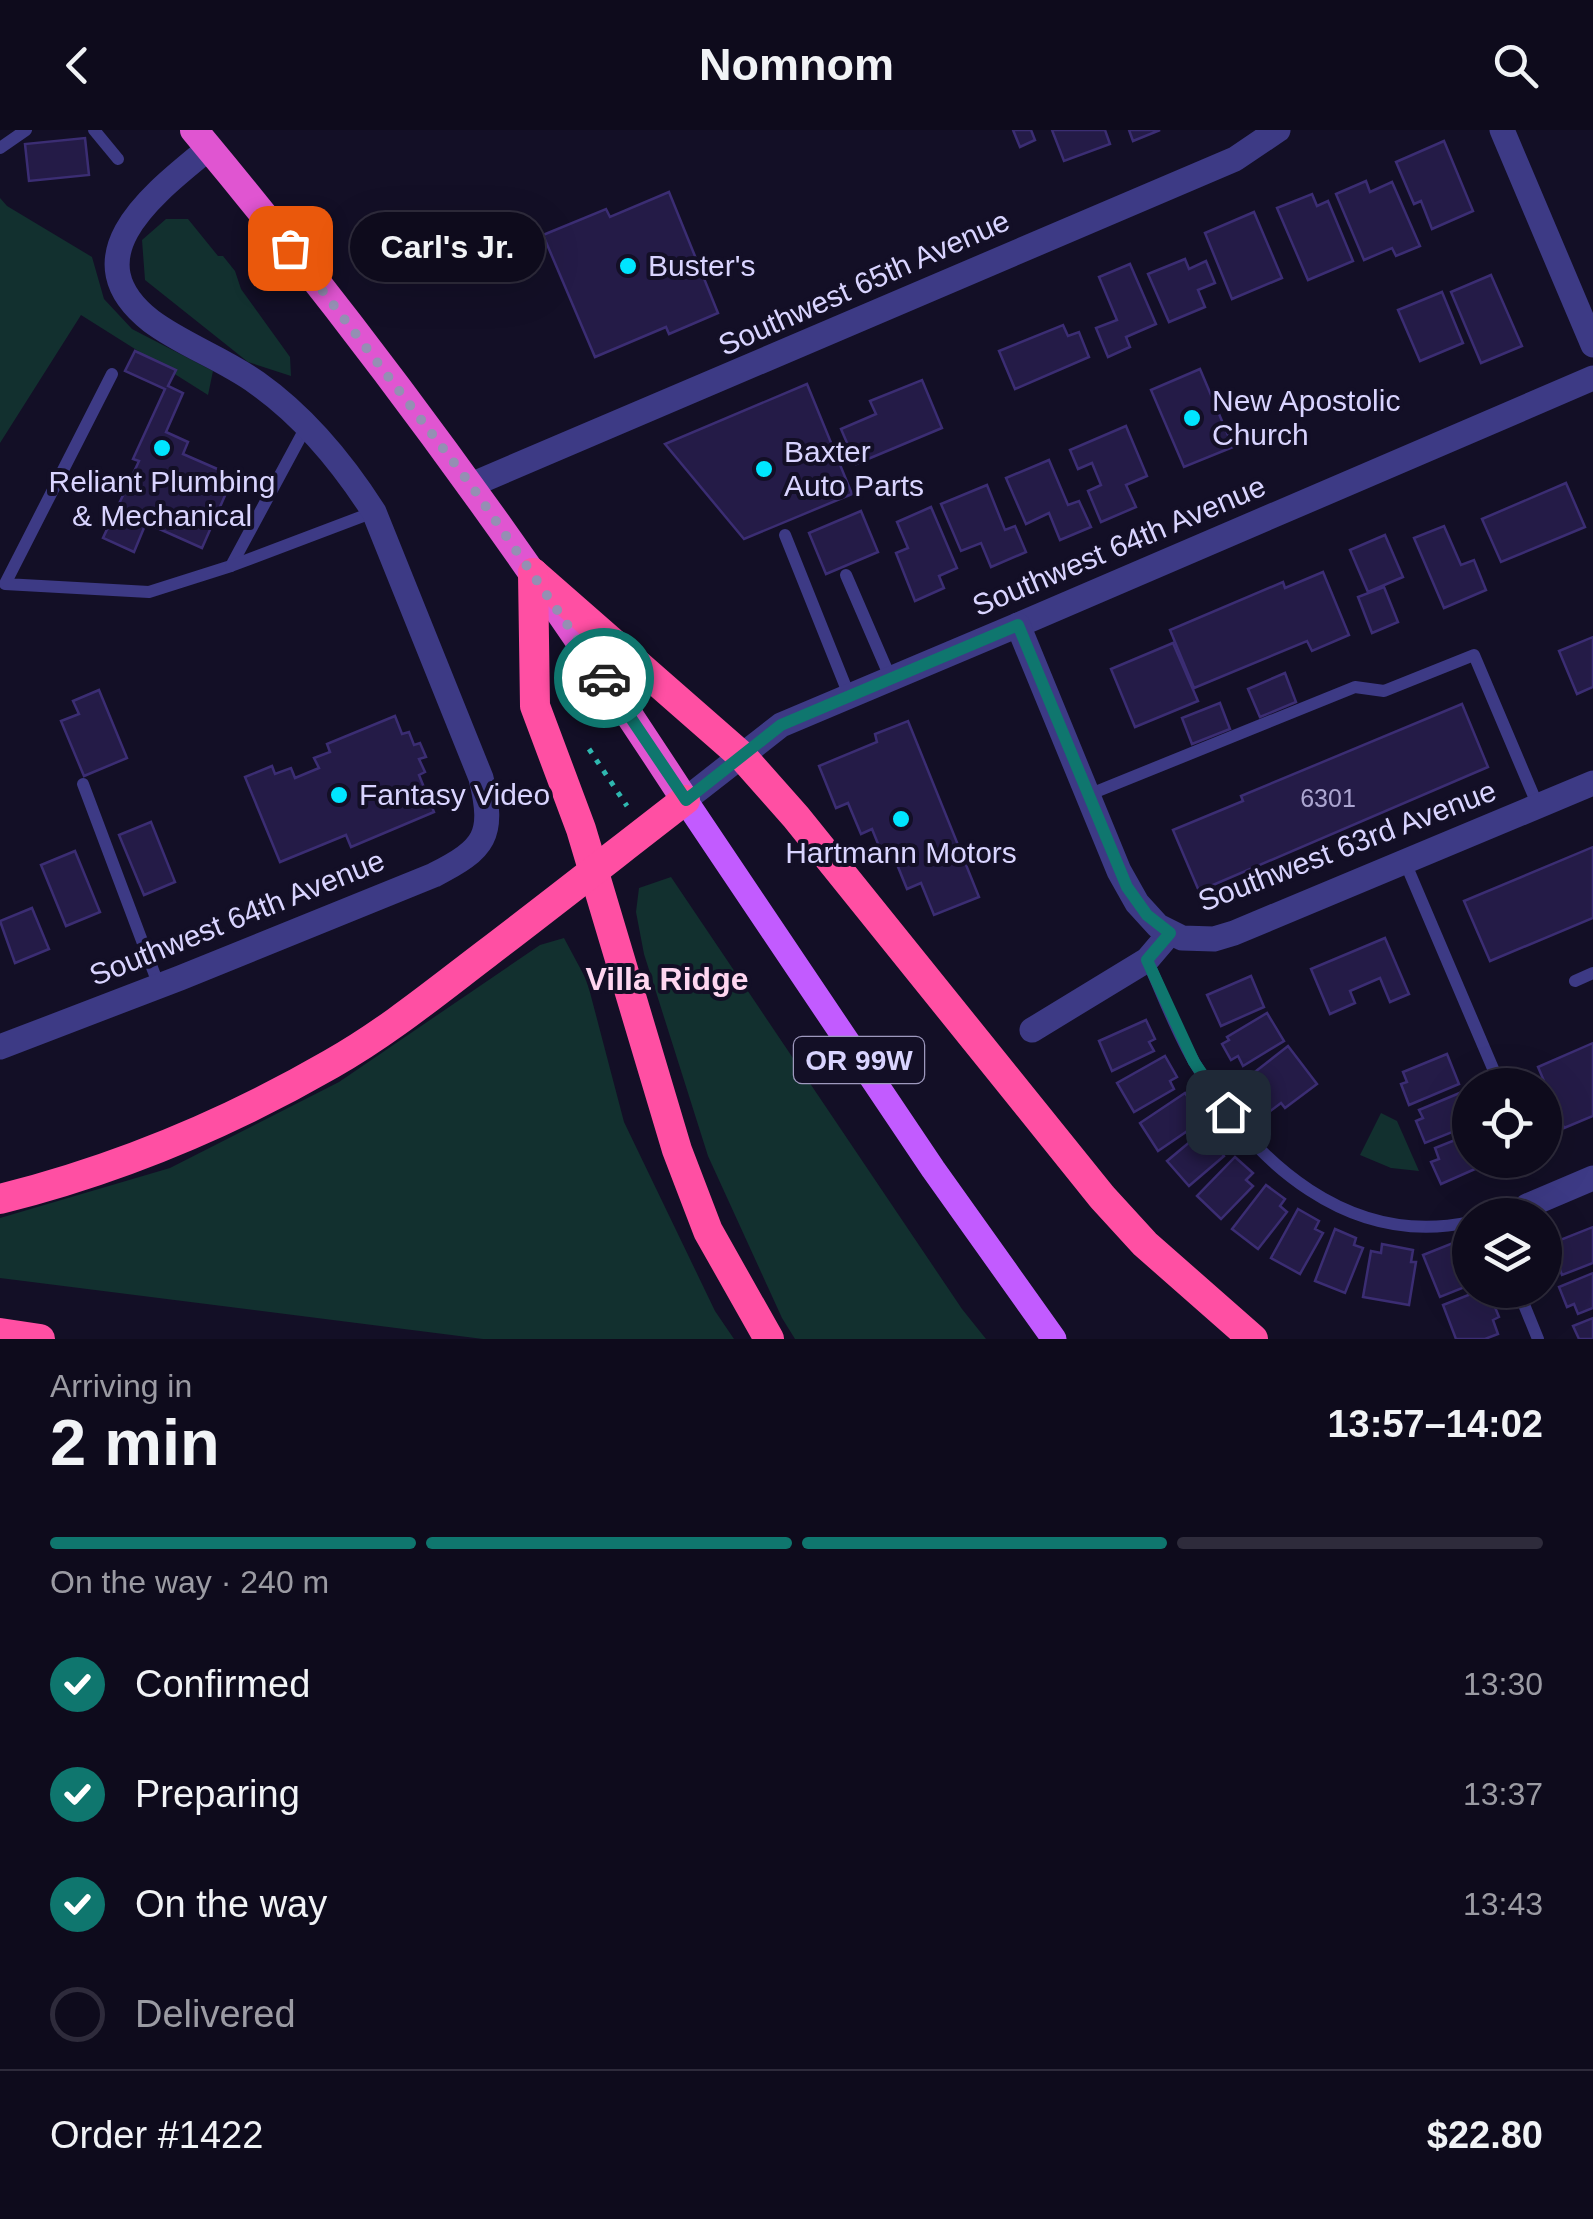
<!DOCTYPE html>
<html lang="en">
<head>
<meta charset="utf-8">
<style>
	body { margin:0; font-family:Arial,sans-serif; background:#171425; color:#f1f3f6; height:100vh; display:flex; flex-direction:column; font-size:38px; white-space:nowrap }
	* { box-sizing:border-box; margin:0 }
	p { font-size:32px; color:#9b9ba3 }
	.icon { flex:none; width:55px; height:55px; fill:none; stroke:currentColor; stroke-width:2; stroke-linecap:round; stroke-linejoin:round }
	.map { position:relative; height:1209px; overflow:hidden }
	.panel { display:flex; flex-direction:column; background:#0e0b1c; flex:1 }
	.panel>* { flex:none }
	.fabs { position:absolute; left:1452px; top:938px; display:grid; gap:20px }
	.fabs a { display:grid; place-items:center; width:110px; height:110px; border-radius:50%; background:#0e0b1c; box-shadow:0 10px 40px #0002,0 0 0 2px #2e2b3b; font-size:50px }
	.pin { position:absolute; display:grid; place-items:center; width:85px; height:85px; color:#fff; margin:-42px; border-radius:20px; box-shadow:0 5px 15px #0006 }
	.courier { position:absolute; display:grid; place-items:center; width:100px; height:100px; margin:-50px; border:8px solid #0f766e; border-radius:50%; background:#fff; color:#222; box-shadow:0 2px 12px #0007 }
	.bubble { position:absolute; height:70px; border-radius:35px; background:#0e0b1c; box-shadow:0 10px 40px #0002,0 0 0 2px #2e2b3b; font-size:32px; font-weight:700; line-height:70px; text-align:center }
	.overview em { font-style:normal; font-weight:700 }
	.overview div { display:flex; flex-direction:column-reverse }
	.overview { display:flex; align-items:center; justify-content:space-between; height:170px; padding:0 50px }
	h1 { font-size:65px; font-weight:700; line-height:75px }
	.bar { display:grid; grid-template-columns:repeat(4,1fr); gap:15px 10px; align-content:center; height:120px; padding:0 50px }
	.bar i { height:12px; border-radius:8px; background:#2e2b3b }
	.bar .selected { background:#0f766e }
	.bar p { grid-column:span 4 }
	.line { display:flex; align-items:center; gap:25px; padding:0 50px; border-top:2px solid #2e2b3b }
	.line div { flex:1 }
	ol { padding:0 50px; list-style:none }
	li { display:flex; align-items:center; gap:30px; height:110px }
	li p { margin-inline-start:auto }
	li .icon { padding:10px; border-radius:50%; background:#0f766e; color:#fff; stroke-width:4 }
	li:last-child { color:#9b9ba3 }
	li i { width:55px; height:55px; border:5px solid #2e2b3b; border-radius:50% }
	header { display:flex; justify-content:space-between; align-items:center; height:130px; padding:0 50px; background:#0e0b1c; font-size:45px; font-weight:700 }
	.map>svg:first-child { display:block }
	.green { fill:#12302f }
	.building { fill:#241b47; stroke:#3b2d73; stroke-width:2.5 }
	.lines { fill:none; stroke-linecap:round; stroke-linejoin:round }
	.path { stroke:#2fb8b0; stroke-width:5; stroke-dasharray:5 8; stroke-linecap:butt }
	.service { stroke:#3d3a85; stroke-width:12 }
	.minor { stroke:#3d3a85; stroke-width:25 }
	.tertiary { stroke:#3d3a85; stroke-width:25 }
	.primary { stroke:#c25bff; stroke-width:25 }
	.trunk { stroke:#e055d1; stroke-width:28 }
	.motorway { stroke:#ff4fa3; stroke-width:30 }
	.done { stroke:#948fb3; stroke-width:10; stroke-dasharray:0 18 }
	.route { stroke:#0f766e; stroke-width:12 }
	.poi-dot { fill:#00e5ff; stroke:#130f26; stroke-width:4 }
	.labels { text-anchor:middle; stroke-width:8; stroke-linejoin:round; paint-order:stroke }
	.number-label { font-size:25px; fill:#aca6d1 }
	.shield { fill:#130f26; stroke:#9e99be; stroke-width:2.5 }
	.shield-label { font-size:28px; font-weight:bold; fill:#d9d4ff }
	.poi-label { font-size:30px; fill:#d9d4ff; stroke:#130f26; text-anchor:start }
	.street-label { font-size:30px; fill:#d9d4ff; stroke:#130f26 }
	.neighbourhood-label { font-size:32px; font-weight:bold; fill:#ffd6f0; stroke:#130f26 }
</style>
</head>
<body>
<header><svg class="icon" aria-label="back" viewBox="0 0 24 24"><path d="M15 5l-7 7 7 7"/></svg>Nomnom<svg class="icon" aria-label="search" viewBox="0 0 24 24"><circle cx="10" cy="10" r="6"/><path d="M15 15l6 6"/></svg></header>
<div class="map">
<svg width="1593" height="1209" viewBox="0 0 1593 1209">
	<rect width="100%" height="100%" fill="#130f26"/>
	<g class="green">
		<polygon points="0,68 7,76 92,127 104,169 132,199 213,241 208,265 81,185 0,313"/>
		<polygon points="166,89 188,89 218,126 223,126 235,141 241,159 290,227 291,246 248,232 145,150 142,110"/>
		<polygon points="671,747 962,1179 986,1209 795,1209 782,1188 708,1026 644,824 636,782 639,758"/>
		<polygon points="564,808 587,851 624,992 715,1181 734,1209 483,1209 0,1148 0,1088 170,1038 339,952 540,815"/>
		<polygon points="1381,983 1397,991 1419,1041 1391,1038 1360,1025"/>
	</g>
	<g class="building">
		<polygon points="1013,0 1031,0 1035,10 1020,17"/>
		<polygon points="1052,0 1105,0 1110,14 1064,31"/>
		<polygon points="1129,0 1160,0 1133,11"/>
		<polygon points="85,8 89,45 29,51 25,14"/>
		<polygon points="1444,11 1473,81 1432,99 1421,71 1414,74 1396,32"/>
		<polygon points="1366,51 1370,62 1392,52 1420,116 1396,126 1392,118 1364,130 1336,64"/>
		<polygon points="669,62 718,183 669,204 666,197 595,227 543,105 606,79 610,87"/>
		<polygon points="1312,64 1317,76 1328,71 1353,131 1308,150 1277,78"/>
		<polygon points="1254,82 1282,148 1232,169 1205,103"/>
		<polygon points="1185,129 1189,139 1206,131 1215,153 1198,160 1205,177 1169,192 1148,144"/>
		<polygon points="1130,134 1156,194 1126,207 1130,217 1108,227 1096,198 1117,190 1099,147"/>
		<polygon points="1491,145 1522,216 1481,233 1451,162"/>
		<polygon points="1442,162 1463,213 1420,231 1398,180"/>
		<polygon points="1063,195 1068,206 1079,202 1089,227 1015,259 999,221"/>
		<polygon points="135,221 176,240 168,256 183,263 166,302 188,312 183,324 222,341 215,356 227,361 202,418 146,393 134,422 103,408 139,331 133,329 165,259 125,241"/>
		<polygon points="1200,239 1233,317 1184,337 1151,260"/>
		<polygon points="922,250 942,298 856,334 841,299 876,284 870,271"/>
		<polygon points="807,254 852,364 744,409 665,314"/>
		<polygon points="1126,296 1147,346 1126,355 1136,377 1101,392 1088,361 1101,355 1092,333 1078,339 1070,320"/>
		<polygon points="1049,330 1068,375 1079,371 1091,397 1060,410 1049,383 1026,394 1006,348"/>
		<polygon points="1566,353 1585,397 1501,432 1482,389"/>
		<polygon points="987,355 1005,400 1015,396 1026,422 991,437 981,413 961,421 941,374"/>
		<polygon points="931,377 957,438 939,446 944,458 915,471 896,423 908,418 897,392"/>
		<polygon points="861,381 878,422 826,444 809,403"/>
		<polygon points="1444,396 1461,435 1474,430 1486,460 1444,478 1414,408"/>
		<polygon points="1385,405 1403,447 1368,462 1350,420"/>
		<polygon points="1323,442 1349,505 1312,521 1307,511 1194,558 1170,500 1283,452 1285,458"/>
		<polygon points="1384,457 1398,492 1372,503 1358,467"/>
		<polygon points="1593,507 1593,557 1577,564 1559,521"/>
		<polygon points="1173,513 1198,571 1135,597 1111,539"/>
		<polygon points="1285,543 1296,572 1260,587 1248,559"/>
		<polygon points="99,560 127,628 84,646 61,591 79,584 73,571"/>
		<polygon points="1220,573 1230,599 1192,614 1182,588"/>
		<polygon points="1462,574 1488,637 1199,761 1173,700 1243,671 1241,666"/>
		<polygon points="395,586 402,604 409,602 414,615 420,613 426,627 419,629 425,642 419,645 434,682 351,717 346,705 280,732 245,647 272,636 275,644 291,638 295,648 319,638 314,628 330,622 327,614"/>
		<polygon points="908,591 979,767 934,785 921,753 907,759 894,727 885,731 872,699 861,704 848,673 836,678 819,636 877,612 875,604"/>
		<polygon points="151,692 175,752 144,765 119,705"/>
		<polygon points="1593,717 1593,788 1490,831 1464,771"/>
		<polygon points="75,721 100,782 66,796 41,735"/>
		<polygon points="32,778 49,819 15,833 0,791"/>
		<polygon points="1385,808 1409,864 1390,872 1380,848 1350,861 1355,873 1330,884 1311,839"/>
		<polygon points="1251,846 1264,877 1221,896 1207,865"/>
		<polygon points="1267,883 1284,911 1243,936 1238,926 1231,930 1222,914 1229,910 1227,907"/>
		<polygon points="1146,890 1155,909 1149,912 1154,921 1112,941 1099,911"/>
		<polygon points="1593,913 1593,986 1564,998 1538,937"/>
		<polygon points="1288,916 1317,954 1285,978 1281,973 1269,982 1251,958 1258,953 1251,945"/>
		<polygon points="1447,924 1459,954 1409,975 1401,954 1407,952 1403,942"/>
		<polygon points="1165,926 1177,947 1170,951 1174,959 1134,982 1117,953"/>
		<polygon points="1462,962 1470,980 1470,995 1425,1013 1416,991 1423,988 1419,980"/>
		<polygon points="1185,963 1199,983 1192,988 1196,995 1158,1021 1140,993"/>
		<polygon points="1210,995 1225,1014 1218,1019 1224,1026 1189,1056 1167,1031"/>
		<polygon points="1470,1004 1470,1030 1491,1032 1441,1054 1431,1032 1439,1029 1435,1018"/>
		<polygon points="1235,1027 1253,1043 1246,1050 1253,1056 1221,1089 1197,1066"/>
		<polygon points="1266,1055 1285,1069 1280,1076 1287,1082 1258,1119 1232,1099"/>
		<polygon points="1298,1079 1319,1091 1315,1099 1323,1103 1300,1144 1271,1128"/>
		<polygon points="1593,1097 1593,1133 1562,1145 1559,1137 1553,1140 1545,1116"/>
		<polygon points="1335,1099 1356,1108 1354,1115 1363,1118 1345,1163 1315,1151"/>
		<polygon points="1458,1111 1461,1116 1470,1112 1470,1155 1440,1167 1423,1125"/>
		<polygon points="1382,1114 1413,1120 1411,1132 1416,1132 1409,1175 1363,1167 1371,1121 1381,1123"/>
		<polygon points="1593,1143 1593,1178 1578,1184 1574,1174 1567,1177 1559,1157"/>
		<polygon points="1481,1160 1488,1160 1499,1187 1493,1190 1498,1204 1485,1209 1456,1209 1443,1175"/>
		<polygon points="1593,1188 1593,1209 1579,1209 1573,1196"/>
	</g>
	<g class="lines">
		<polyline class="path" points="589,619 627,676"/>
		<g class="service">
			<polyline points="94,0 118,29"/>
			<polyline points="0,18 26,0"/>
			<polyline points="112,244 5,454 149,462 231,436 307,295"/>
			<polyline points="785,405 849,565"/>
			<polyline points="231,436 374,382"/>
			<polyline points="846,445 890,547"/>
			<polyline points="83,654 159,856"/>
			<polyline points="1088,665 1355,557 1384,561 1474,525 1538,676"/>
			<polyline points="1405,732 1500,955"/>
			<path d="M1147,830C1163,865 1176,902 1196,935C1254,1033 1349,1118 1470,1092"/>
			<polyline points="1575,851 1593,843"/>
			<polyline points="1505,1085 1527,1076"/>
			<polyline points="1518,1160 1538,1209"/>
		</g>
		<g class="minor">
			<polyline points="1502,0 1593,215"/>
			<polyline points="471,355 1235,29 1278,0"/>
			<polyline points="1018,495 1593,248"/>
			<polyline points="1032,900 1147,830 1170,803"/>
			<path d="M0,917L180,848L434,745C485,719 495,706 481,648L374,382C342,332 305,287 257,253C224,229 183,215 151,191C68,126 157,61 209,18"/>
			<polyline points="1527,1076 1593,1048"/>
		</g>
		<polyline class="tertiary" points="685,670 781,595 1018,495 1119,741 1137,773 1158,796 1182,808 1214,809 1234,803 1593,653"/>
		<polyline class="primary" points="685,670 933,1039 1054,1209"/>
		<path class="trunk" d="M194,0C372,213 534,437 685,670"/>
		<g class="motorway">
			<polyline points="533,443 742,626 796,687 1102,1067 1145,1114 1253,1209"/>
			<polyline points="533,443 535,576 581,699 677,1020 708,1101 769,1209"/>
			<path d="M0,1069C116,1040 227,994 331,934C386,903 436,862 486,824C553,773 619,721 685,670"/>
			<polyline points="0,1203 40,1209"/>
		</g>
	</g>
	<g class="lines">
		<polyline class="done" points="290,118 471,355 604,548"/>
		<polyline class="route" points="604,548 686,670 781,595 1018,495 1127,757 1147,785 1170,803 1147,830 1194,932 1228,982"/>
	</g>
	<g class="poi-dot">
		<circle cx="628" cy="136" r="10"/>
		<circle cx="1192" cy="288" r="10"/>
		<circle cx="162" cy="318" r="10"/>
		<circle cx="764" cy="339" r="10"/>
		<circle cx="339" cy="665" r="10"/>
		<circle cx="901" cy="689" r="10"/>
	</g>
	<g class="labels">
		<g class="number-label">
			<text x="1328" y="677">6301</text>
		</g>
		<rect class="shield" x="794" y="907" width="130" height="46" rx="8"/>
		<g class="shield-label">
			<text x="859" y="940">OR 99W</text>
		</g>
		<g class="poi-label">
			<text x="648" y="146">Buster's</text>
			<text x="1212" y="281">New Apostolic<tspan x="1212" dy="34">Church</tspan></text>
			<text x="784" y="332">Baxter<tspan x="784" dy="34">Auto Parts</tspan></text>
			<text x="162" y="362" text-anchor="middle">Reliant Plumbing<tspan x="162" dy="34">&amp; Mechanical</tspan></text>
			<text x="359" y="675">Fantasy Video</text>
			<text x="901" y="733" text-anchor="middle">Hartmann Motors</text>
		</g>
		<g class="street-label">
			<text transform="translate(864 153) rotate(-24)" y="10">Southwest 65th Avenue</text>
			<text transform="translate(1119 416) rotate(-23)" y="10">Southwest 64th Avenue</text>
			<text transform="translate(1347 716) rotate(-21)" y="10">Southwest 63rd Avenue</text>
			<text transform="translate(237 788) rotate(-22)" y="10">Southwest 64th Avenue</text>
		</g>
		<g class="neighbourhood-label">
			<text x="667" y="860">Villa Ridge</text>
		</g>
	</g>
</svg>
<div class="fabs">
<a><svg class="icon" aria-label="locate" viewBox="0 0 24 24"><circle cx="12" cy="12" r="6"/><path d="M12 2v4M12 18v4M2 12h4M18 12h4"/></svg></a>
<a><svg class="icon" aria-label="layers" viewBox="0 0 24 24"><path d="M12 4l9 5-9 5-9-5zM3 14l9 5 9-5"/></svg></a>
</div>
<div class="pin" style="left:290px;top:118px;background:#ea580c"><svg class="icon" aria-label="bag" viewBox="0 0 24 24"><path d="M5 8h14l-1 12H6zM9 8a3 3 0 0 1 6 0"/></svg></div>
<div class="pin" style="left:1228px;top:982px;background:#1f2937"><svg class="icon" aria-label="home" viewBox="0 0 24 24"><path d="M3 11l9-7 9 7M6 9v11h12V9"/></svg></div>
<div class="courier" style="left:604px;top:548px"><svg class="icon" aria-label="car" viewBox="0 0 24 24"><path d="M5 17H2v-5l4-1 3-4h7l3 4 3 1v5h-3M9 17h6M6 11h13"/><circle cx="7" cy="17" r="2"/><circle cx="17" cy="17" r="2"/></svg></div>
<div class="bubble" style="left:350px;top:82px;width:195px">Carl's Jr.</div>
</div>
<section class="panel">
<div class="overview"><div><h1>2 min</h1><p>Arriving in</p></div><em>13:57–14:02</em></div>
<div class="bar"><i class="selected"></i><i class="selected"></i><i class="selected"></i><i></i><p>On the way · 240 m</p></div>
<ol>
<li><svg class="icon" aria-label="check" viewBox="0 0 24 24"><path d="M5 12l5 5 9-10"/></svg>Confirmed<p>13:30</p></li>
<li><svg class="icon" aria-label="check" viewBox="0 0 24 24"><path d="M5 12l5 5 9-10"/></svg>Preparing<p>13:37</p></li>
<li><svg class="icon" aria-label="check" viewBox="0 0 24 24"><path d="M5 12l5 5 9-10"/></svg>On the way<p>13:43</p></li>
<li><i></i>Delivered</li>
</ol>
<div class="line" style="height:130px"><div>Order #1422</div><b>$22.80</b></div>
</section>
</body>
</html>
